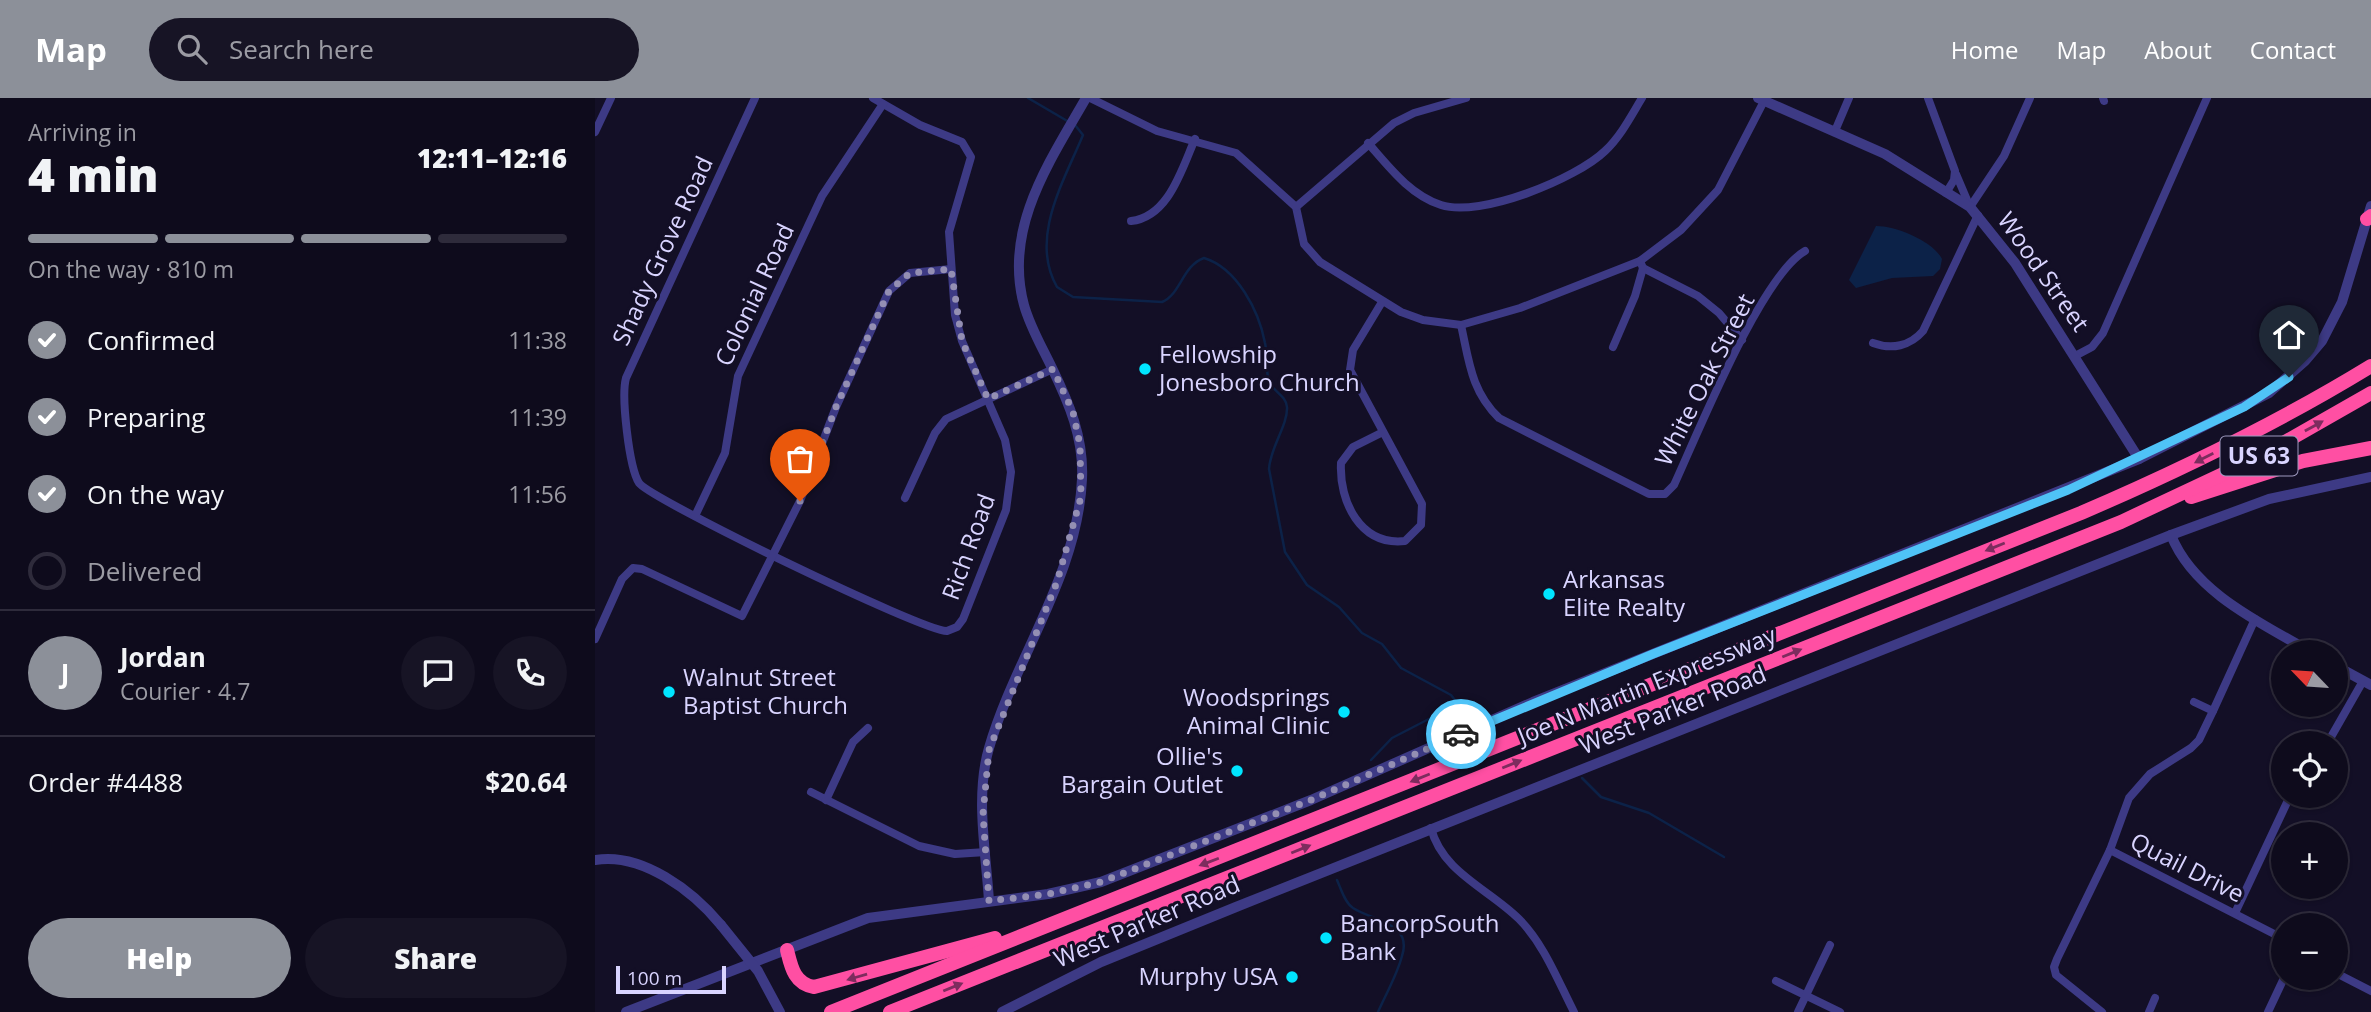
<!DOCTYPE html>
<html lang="en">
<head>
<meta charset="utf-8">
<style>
	body { margin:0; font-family:"Open Sans",sans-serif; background:#171425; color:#f1f3f6; height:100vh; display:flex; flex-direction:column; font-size:26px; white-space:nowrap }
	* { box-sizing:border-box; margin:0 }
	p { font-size:23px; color:#9b9ba3 }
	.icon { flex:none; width:38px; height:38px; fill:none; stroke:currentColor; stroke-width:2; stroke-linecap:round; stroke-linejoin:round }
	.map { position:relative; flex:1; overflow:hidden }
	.sheet { display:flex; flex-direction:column; background:#0e0b1c; width:595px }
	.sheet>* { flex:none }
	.needle { width:46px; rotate:295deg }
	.controls { position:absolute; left:1676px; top:542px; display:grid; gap:14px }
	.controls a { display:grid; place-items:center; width:77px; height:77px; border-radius:50%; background:#0e0b1c; box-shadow:0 2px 5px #0004,0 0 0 2px #2e2b3b; font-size:35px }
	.scale { position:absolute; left:21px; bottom:18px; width:110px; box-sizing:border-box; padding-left:7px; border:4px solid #d9d4ff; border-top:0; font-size:19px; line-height:24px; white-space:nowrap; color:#d9d4ff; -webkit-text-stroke:5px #130f26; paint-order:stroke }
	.pin { position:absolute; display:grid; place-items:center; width:60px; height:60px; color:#fff; margin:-72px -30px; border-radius:50% 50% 50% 0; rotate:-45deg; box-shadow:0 0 7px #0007 }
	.pin .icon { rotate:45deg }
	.courier { position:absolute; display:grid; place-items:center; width:70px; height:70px; margin:-35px; border:5px solid #4fc3f7; border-radius:50%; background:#fff; color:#222; box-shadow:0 2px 9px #0007 }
	.headline em { font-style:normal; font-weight:800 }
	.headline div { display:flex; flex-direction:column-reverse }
	.headline { display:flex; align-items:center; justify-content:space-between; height:119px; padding:0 28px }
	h1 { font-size:46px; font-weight:800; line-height:52px }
	.bar { display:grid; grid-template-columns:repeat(4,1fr); gap:10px 7px; align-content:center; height:84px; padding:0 28px }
	.bar i { height:9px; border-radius:5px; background:#2e2b3b }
	.bar .on { background:#8c9099 }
	.bar p { grid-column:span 4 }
	.line { display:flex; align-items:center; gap:18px; padding:0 28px; border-top:2px solid #2e2b3b }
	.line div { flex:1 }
	.round { display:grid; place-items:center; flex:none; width:74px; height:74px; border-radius:37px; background:#171425 }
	ol { padding:0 28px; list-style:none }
	li { display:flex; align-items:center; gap:21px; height:77px }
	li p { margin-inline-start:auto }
	li .icon { padding:7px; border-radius:50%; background:#8c9099; color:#fff; stroke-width:4 }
	li:last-child { color:#9b9ba3 }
	li i { width:38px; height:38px; border:4px solid #2e2b3b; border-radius:50% }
	.action { display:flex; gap:14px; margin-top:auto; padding:14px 28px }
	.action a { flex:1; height:80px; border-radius:42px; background:#8c9099; color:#fff; font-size:28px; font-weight:800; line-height:80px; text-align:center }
	.action a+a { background:#171425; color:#f1f3f6 }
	header { display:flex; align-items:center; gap:42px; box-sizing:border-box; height:98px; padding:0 35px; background:#8c9099; color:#fff }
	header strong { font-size:33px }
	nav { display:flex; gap:38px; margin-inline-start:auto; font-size:24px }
	.search { width:490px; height:63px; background:#171425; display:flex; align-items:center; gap:18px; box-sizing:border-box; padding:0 24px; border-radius:38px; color:#9b9ba3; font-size:26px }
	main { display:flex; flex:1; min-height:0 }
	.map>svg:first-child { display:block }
	.water { fill:#0c2248 }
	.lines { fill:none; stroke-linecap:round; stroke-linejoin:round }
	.stream { stroke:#0c2248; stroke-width:2.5 }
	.minor { stroke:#3d3a85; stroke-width:8 }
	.tertiary { stroke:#3d3a85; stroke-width:10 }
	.motorway { stroke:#ff4fa3; stroke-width:14 }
	.tertiary-bridge { stroke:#3d3a85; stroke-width:10 }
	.oneway { fill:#7d2c5e }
	.done { stroke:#948fb3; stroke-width:7; stroke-dasharray:0 12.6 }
	.route { stroke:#4fc3f7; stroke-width:9 }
	.poi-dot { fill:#00e5ff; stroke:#130f26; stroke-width:2.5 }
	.labels { text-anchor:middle; stroke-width:6; stroke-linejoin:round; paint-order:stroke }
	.shield { fill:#130f26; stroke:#9e99be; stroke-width:2 }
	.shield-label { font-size:23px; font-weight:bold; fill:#d9d4ff }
	.street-label { font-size:24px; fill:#d9d4ff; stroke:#130f26 }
	.poi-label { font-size:24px; fill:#d9d4ff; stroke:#130f26; text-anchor:start }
</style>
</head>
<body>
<header>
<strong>Map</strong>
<div class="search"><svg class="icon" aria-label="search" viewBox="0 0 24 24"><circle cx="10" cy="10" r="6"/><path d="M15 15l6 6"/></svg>Search here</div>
<nav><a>Home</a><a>Map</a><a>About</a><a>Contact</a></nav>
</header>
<main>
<section class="sheet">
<div class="headline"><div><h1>4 min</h1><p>Arriving in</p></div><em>12:11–12:16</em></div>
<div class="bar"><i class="on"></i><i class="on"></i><i class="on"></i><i></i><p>On the way · 810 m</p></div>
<ol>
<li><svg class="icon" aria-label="check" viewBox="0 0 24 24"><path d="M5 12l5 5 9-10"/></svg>Confirmed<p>11:38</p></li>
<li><svg class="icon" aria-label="check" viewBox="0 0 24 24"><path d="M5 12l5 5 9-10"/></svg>Preparing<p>11:39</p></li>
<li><svg class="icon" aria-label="check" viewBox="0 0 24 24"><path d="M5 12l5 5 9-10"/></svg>On the way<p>11:56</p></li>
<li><i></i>Delivered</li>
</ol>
<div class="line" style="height:126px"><b class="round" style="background:#8c9099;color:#fff">J</b><div><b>Jordan</b><p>Courier · 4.7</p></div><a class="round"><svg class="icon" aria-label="chat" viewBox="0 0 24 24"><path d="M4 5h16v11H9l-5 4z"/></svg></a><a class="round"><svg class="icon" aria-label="phone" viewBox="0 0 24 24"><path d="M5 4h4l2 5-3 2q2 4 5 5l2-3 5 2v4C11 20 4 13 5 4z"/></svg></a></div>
<div class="line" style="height:91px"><div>Order #4488</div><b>$20.64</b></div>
<div class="action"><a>Help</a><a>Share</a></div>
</section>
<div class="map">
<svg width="1776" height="914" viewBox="0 0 1776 914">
	<rect width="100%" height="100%" fill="#130f26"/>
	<path class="water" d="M1281,128C1301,128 1338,143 1347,161L1345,171L1338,178L1297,180L1261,190L1254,182Z"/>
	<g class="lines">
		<g class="stream">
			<polyline points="433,0 474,24"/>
			<path d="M480,27L488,37C469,83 434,140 462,189L478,199L567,204C586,196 587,168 609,160C642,170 664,213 670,245C673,257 670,271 674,283C677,293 691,297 692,309C693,327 675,350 674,371L690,454L712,487L744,509L767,535L787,546L806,570L856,597L869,614"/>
			<polyline points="776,662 797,640 863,606"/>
			<polyline points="987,680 1006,699 1054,715 1129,759"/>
			<path d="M742,782C746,791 750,805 758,810C778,823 818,825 807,858C802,877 791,896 783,914"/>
		</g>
		<g class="minor">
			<path d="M160,0L31,280C26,298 34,369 44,385C55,401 329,534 352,533L362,529L368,521L411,412L416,374L410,342L367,243L360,217L354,134L376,59L367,44L325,27L278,0"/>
			<polyline points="495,0 562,33 641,55 701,109 709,146 725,164 806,214 828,222 866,227 925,210 1045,163 1086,132 1123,92 1169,3"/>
			<polyline points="1333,0 1360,73 1359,82 1351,95"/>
			<polyline points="1508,0 1509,3"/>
			<polyline points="1240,33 1254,0"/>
			<polyline points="0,34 16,0"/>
			<path d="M773,45C794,69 815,97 846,107C885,120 981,81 1010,53C1026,38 1036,18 1047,0"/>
			<polyline points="1361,76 1375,109"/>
			<polyline points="701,109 799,25 819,15 871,0"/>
			<polyline points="1375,109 1409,58 1435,0"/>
			<path d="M536,123C574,119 587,70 600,41"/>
			<polyline points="1045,163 1048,170 1103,198 1124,215 1147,242"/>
			<path d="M866,227C874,263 876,293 904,320L1054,396H1070L1079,387C1103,335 1166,178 1210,153"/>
			<path d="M1278,245C1297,252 1315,248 1328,233L1383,117"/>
			<polyline points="1018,249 1040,198 1048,170"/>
			<polyline points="1480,258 1497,249 1508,235 1612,0"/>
			<path d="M786,335L758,349L746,365C744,403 765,448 810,443L826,427L827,406L755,272L758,252L787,204"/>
			<polyline points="310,400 340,335 351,321 458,271"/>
			<polyline points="100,418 130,355 143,278 227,98 288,6"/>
			<polyline points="0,541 27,481 38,470 47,471 147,518 205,403 241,309 294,193 315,175 356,171"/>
			<polyline points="1599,604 1618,613 1660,521"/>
			<polyline points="1732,646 1768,583"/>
			<polyline points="216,694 324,748 360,756 391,754"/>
			<polyline points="231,702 258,644 273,630"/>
			<path d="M836,730C847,774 894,791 924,821C949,846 963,883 979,914"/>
			<polyline points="1515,752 1689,841"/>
			<polyline points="1640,815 1695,698"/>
			<polyline points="1741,875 1776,893"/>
			<polyline points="1181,883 1245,914"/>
			<polyline points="1203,914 1235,847"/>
			<polyline points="1507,914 1461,877 1459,869 1462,861 1515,752 1534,700 1555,676 1596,650 1604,642 1618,613"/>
			<polyline points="1554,914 1560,900"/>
			<polyline points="1673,914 1689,880"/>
		</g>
		<g class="tertiary">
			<polyline points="1163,0 1290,56 1375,109 1420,165 1544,361"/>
			<path d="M1576,437C1599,495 1668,526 1718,555"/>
			<polyline points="1741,568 1776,587"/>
			<path d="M0,762C47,754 98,793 126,827"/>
			<path d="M394,803C391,754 380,698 394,650C420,560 483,477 487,381C489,340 474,305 457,270C447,249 435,229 429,207C408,130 455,63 491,0"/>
			<polyline points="31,914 273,820 453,796 506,784 716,702 938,604 1544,361 1674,295 1710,263 1727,243 1747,204 1776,108"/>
			<polyline points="407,914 506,864 641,809 1576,437 1674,401 1776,379"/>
		</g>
		<g class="motorway">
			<polyline points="1772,121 1776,118"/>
			<polyline points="1596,399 1708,363 1776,350"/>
			<path d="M192,852C196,868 199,886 219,889L400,840"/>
			<path d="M236,914L1486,415C1586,372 1683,325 1776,268"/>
			<polyline points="295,914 1526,424 1662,360 1776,295"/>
		</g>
		<polyline class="tertiary-bridge" points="126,827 163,873 185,914"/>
	</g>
	<defs><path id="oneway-solid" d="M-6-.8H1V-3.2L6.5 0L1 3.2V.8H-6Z" transform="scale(1.75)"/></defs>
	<g class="oneway">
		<use href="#oneway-solid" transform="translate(1719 328) rotate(-29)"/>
		<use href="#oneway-solid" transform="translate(1609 360) rotate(153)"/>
		<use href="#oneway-solid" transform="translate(1400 449) rotate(158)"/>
		<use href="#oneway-solid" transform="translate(1197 555) rotate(-22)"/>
		<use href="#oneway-solid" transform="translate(917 666) rotate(-22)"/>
		<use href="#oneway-solid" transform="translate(825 680) rotate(158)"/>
		<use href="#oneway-solid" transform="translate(706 751) rotate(-22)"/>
		<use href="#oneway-solid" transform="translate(614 764) rotate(159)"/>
		<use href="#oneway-solid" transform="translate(262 879) rotate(164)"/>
		<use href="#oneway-solid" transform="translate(358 889) rotate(-22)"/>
	</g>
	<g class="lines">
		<polyline class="done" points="205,403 241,309 294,193 315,175 356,171 367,243 393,301 458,271 478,314 485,347 486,399 462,484 394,652 388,716 394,803 453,796 506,784 716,702 866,636"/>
		<polyline class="route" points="866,636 1058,556 1473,392 1649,309 1694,279"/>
	</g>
	<g class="poi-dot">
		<circle cx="550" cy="271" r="7"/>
		<circle cx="954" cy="496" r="7"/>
		<circle cx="74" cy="594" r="7"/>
		<circle cx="749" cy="614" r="7"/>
		<circle cx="642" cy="673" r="7"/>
		<circle cx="731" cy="840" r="7"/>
		<circle cx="697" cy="879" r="7"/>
	</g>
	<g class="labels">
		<rect class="shield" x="1625.5" y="338.5" width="77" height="39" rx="5"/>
		<g class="shield-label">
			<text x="1664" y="366">US 63</text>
		</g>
		<g class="street-label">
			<text transform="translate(68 153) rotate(-65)" y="8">Shady Grove Road</text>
			<text transform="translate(1448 174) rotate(55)" y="8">Wood Street</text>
			<text transform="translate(160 197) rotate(-65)" y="8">Colonial Road</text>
			<text transform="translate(1110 282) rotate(-63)" y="8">White Oak Street</text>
			<text transform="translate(374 449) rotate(-70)" y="8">Rich Road</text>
			<text transform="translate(1052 588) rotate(-22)" y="8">Joe N Martin Expressway</text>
			<text transform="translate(1078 612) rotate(-22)" y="8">West Parker Road</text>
			<text transform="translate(1592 770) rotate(27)" y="8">Quail Drive</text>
			<text transform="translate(552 824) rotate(-23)" y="8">West Parker Road</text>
		</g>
		<g class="poi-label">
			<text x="564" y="265">Fellowship<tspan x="564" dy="28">Jonesboro Church</tspan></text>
			<text x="968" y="490">Arkansas<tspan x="968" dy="28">Elite Realty</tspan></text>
			<text x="88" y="588">Walnut Street<tspan x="88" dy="28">Baptist Church</tspan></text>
			<text x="735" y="608" text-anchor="end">Woodsprings<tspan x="735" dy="28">Animal Clinic</tspan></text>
			<text x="628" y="667" text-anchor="end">Ollie's<tspan x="628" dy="28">Bargain Outlet</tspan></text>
			<text x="745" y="834">BancorpSouth<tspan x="745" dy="28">Bank</tspan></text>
			<text x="683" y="887" text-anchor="end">Murphy USA</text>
		</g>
	</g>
</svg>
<div class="controls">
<a><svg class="needle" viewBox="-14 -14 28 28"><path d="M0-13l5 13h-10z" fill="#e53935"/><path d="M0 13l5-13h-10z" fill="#9b9ba3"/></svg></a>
<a><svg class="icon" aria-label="locate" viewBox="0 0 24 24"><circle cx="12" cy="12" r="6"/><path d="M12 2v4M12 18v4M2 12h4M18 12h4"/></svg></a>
<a>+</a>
<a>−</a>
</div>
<div class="scale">100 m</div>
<div class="pin" style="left:205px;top:403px;background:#ea580c"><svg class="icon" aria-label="bag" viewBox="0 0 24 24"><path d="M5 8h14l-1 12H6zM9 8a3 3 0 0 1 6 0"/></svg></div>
<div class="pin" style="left:1694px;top:279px;background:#1f2937"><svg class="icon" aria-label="home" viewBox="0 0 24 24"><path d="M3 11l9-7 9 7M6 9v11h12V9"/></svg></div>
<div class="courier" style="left:866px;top:636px"><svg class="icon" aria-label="car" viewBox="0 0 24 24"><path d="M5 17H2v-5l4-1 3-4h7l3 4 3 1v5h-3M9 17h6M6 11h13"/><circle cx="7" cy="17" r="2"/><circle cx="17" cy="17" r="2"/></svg></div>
</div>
</main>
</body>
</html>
